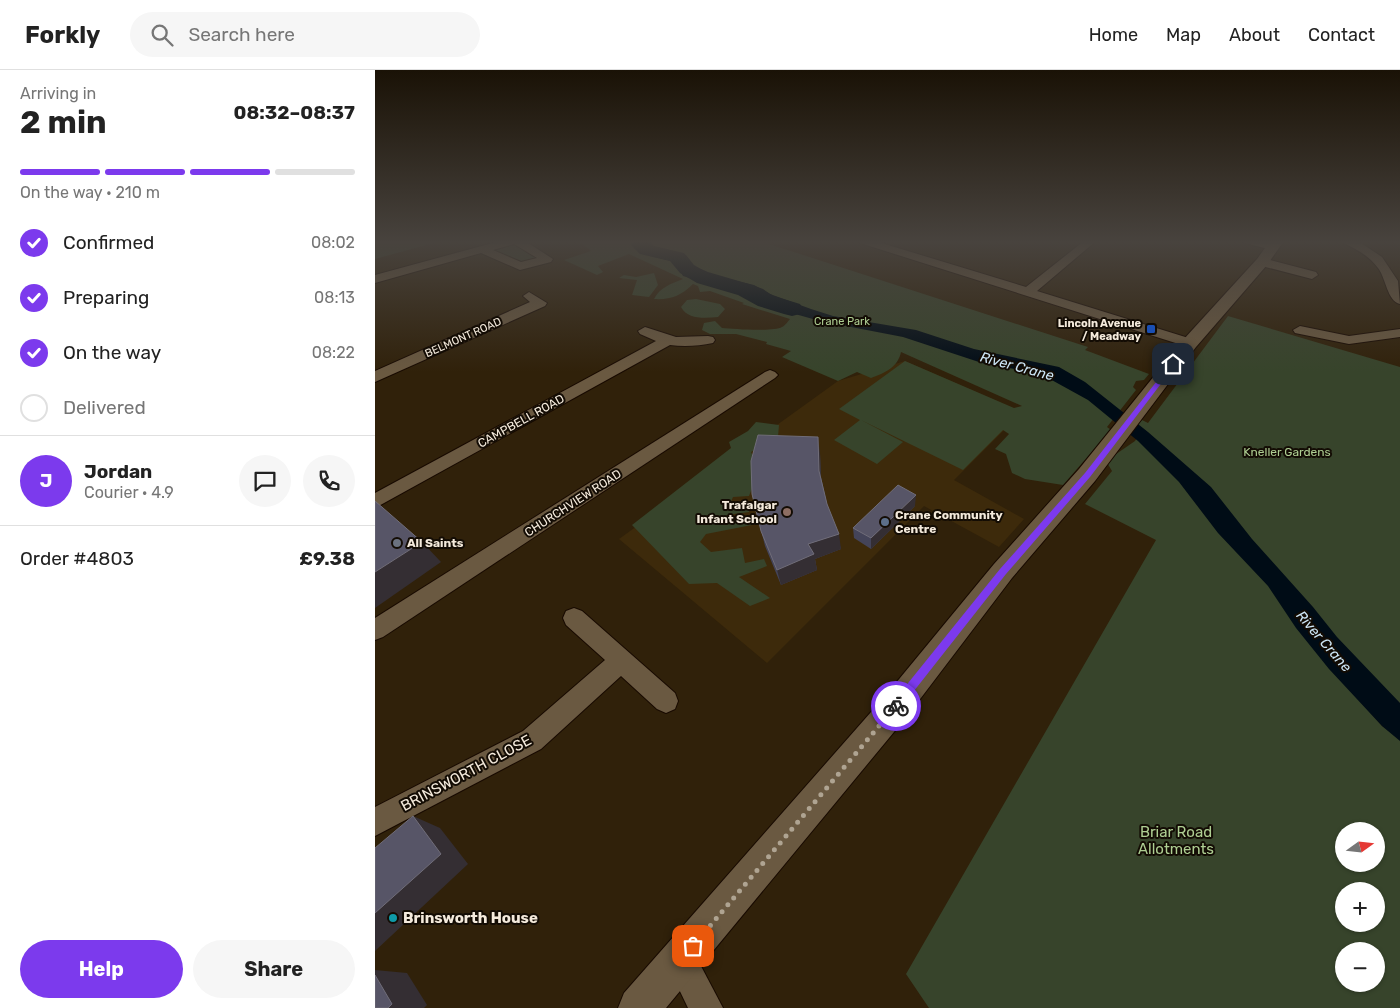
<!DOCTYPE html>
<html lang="en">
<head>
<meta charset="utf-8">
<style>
	body { margin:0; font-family:Rubik,sans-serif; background:#f6f6f6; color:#222; height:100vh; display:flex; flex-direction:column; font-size:19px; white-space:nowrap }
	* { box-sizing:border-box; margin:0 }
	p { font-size:16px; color:#767676 }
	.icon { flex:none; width:28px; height:28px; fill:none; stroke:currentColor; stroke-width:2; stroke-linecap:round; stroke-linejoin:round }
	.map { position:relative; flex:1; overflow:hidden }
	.drawer { display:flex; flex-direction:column; background:#fff; width:375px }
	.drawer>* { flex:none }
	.needle { width:32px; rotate:75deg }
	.tools { position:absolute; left:960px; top:752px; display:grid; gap:10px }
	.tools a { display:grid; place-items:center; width:50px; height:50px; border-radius:50%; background:#fff; box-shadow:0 1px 4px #0004; font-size:25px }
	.pin { position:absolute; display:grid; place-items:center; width:42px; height:42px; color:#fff; margin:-21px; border-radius:10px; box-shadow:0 2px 8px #0006 }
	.courier { position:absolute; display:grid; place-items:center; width:50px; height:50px; margin:-25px; border:4px solid #7c3aed; border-radius:50%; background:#fff; color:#222; box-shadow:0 1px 6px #0007 }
	.headline em { font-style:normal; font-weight:700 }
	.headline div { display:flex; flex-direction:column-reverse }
	.headline { display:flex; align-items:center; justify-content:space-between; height:85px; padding:0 20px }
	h1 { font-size:32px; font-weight:700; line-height:38px }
	.bar { display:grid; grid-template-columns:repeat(4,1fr); gap:8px 5px; align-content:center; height:60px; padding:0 20px }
	.bar i { height:6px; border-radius:4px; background:#e0e0e0 }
	.bar .active { background:#7c3aed }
	.bar p { grid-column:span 4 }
	.line { display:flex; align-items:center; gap:12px; padding:0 20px; border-top:1px solid #e0e0e0 }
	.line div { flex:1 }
	.round { display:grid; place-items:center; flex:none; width:52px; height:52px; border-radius:26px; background:#f6f6f6 }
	ol { padding:0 20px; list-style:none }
	li { display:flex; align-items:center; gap:15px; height:55px }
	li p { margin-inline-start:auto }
	li .icon { padding:5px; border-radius:50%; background:#7c3aed; color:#fff; stroke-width:4 }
	li:last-child { color:#767676 }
	li i { width:28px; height:28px; border:2px solid #e0e0e0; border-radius:50% }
	.action { display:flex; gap:10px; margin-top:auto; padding:10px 20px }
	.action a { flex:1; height:58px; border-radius:30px; background:#7c3aed; color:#fff; font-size:20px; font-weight:700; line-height:58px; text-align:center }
	.action a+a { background:#f6f6f6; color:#222 }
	header { display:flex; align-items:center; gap:30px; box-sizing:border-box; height:70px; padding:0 25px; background:#fff; border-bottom:1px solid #e0e0e0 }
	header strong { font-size:24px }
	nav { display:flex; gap:28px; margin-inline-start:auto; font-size:18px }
	.search { width:350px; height:45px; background:#f6f6f6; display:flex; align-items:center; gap:12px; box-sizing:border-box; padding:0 18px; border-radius:28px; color:#767676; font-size:19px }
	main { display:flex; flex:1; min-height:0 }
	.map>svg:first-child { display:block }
	.built { fill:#3d2a0b }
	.green { fill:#37442b; fill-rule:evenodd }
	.water { fill:#000c16 }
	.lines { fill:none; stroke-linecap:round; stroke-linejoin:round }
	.river { fill:#000c16; fill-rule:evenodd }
	.minor-casing { stroke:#180a00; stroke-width:2 }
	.tertiary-casing { stroke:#180a00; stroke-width:2 }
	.minor { fill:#6a5941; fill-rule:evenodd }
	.tertiary { fill:#6a5941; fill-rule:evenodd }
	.wall { fill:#444459 }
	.shaded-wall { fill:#342e33 }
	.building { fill:#575567; stroke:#706d79 }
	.route { fill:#7c3aed }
	.done { stroke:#afa492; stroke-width:5; stroke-dasharray:0 9 }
	.transit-dot { fill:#1a4fb4; stroke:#130c04; stroke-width:2 }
	.education-dot { fill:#8d6e63; stroke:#130c04; stroke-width:2 }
	.service-dot { fill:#5c6f8a; stroke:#130c04; stroke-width:2 }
	.worship-dot { fill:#6b7280; stroke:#130c04; stroke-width:2 }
	.culture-dot { fill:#0f9aa8; stroke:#130c04; stroke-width:2 }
	.labels { text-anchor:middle; stroke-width:4; stroke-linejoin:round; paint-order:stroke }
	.far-park-label { font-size:11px; fill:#aece92; stroke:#130c04 }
	.far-poi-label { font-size:11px; font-weight:bold; fill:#f4eadc; stroke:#130c04; text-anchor:end }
	.far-street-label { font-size:11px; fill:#f4eadc; stroke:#130c04 }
	.street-label { font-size:12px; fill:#f4eadc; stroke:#130c04 }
	.park-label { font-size:12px; fill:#aece92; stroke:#130c04 }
	.poi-label { font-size:12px; font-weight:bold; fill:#f4eadc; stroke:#130c04; text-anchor:start }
	.water-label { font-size:14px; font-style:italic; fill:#cee7f7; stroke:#130c04 }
	.near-street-label { font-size:15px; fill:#f4eadc; stroke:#130c04 }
	.near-park-label { font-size:15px; fill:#aece92; stroke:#130c04 }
	.near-poi-label { font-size:15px; font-weight:bold; fill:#f4eadc; stroke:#130c04; text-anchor:start }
</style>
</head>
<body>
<header>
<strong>Forkly</strong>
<div class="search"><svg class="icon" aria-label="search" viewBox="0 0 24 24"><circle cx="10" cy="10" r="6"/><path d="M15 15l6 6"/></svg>Search here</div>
<nav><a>Home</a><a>Map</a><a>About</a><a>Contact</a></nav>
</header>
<main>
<section class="drawer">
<div class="headline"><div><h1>2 min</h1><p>Arriving in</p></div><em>08:32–08:37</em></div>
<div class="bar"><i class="active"></i><i class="active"></i><i class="active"></i><i></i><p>On the way · 210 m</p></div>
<ol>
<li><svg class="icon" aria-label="check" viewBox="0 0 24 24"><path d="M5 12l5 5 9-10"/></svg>Confirmed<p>08:02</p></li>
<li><svg class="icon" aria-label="check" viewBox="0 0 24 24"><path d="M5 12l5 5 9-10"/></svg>Preparing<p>08:13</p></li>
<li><svg class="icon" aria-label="check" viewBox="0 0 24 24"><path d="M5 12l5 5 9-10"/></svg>On the way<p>08:22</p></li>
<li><i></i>Delivered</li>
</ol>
<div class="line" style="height:90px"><b class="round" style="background:#7c3aed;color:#fff">J</b><div><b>Jordan</b><p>Courier · 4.9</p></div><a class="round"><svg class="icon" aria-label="chat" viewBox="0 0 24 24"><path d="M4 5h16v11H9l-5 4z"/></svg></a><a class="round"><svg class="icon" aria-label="phone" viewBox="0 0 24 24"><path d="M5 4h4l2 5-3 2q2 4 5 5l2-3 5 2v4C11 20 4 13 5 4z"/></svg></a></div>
<div class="line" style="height:65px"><div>Order #4803</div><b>£9.38</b></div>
<div class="action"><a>Help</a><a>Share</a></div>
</section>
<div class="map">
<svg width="1025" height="938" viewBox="0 0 1025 938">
	<rect width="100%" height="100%" fill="#30210a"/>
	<polygon class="built" points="530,291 647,342 579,410 649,449 624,477 549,436 392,593 244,469 463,311"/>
	<g class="green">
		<polygon points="0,171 66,171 0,189"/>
		<path d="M204,171H385L713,277L710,280L774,304L769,310L761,311L758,317L761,320L732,357L736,360L688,415L650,409L637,403L631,384L620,379L634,364L628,360L588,400L486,350L528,372L502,394L459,370L485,350L464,339L530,291L639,338L647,336L526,282C523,297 510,303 496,308L482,302L463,311L407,287L416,281L391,274L392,272L361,264H335L327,260L329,253L340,251L347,258C359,259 398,262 407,257C410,256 413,251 415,249L367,234L369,233L335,221L325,222L323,216L318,214C306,226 295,230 279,229C285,217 296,214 308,209L254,184L223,196L228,202L222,205L189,190L216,181Z"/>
		<polygon points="139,173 164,186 162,189 148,192 120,182 123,178"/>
		<polygon points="279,203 283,215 274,227 257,225 262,210 244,208 249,205 261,207"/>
		<path d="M321,229L345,234L350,239L343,247C330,248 313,250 306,237L312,230Z"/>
		<path d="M853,246L1025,297V658L984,630L1007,656L1025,669V938H554L531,904L781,470L710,434L737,401L731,391L760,371L765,363L760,355L767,350L773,353ZM969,761H1001V794H969ZM969,821H1001V854H969ZM969,881H1001V914H969Z"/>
		<polygon points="381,352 404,355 403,367 376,382 384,401 374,426 358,427 354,436 376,431 374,442 352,445 348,452 374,447 377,455 331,464 325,472 336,482 367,478 370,493 389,489 392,496 364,507 395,528 375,536 342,513 314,514 257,455 356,378 354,372 373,361"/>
	</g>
	<polygon class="water" points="263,171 274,171 276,179 311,185 319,196 333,202 374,214 388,219 395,224 436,239 458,246 541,260 599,279 684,297 710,312 773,362 836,417 877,469 938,537 962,567 1025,633 1025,671 1007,656 954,599 921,558 893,516 843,463 804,412 763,371 713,330 664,303 610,294 528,267 445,251 388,235 387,232 376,229 373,220 342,210 318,209 308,206 300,192 275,186 265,179"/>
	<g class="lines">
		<polygon class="river" points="258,171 276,171 276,173 279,176 309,183 319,195 336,205 379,215 399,226 425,234 428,239 425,244 417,246 409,244 383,236 363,225 322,213 305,203 295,191 265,184 256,175"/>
		<g class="minor-casing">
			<g id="minor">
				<path d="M125,171H150L178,189L176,192L145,200L106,183L0,213V205ZM139,174L162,188L146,192L118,180Z"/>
				<polygon points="483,171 500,171 651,217 709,171 721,171 662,221 820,270 822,273 820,276 810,276 485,173"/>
				<polygon points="868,171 886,171 901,175 903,177 897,180 870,173"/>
				<path d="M967,171H983L1007,187L1023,211L1025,234C1012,231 1011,208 1003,198C994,186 982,179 968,173Z"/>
				<polygon points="887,188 941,202 943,205 937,209 883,195 881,192 883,189"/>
				<polygon points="154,222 172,233 170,236 0,312 0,301 155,232 148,226"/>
				<polygon points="925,256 974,266 1025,259 1025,267 974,274 920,263 918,260"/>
				<path d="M270,257L301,267L333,266L338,267L340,270L338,273C324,276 309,277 295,275L0,438V423L281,271L265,264L263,261Z"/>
				<polygon points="395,300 400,302 403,305 400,308 8,567 0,570 0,548 390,302"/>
				<polygon points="199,538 207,541 300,623 303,631 300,639 291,643 282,639 246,606 166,679 0,766 0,737 148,661 230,590 191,555 188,548 191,541"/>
				<polygon points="306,874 317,879 348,938 313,938 290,890 295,879"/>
			</g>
		</g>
		<g class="tertiary-casing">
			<polygon id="tertiary" points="895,171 909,171 892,195 821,277 720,411 637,508 533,645 291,938 243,938 249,923 511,625 619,494 704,399 809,269 882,189"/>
		</g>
		<use href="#minor" class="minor"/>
		<use href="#tertiary" class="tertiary"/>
	</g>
	<g class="wall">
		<polygon points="445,383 446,407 452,434 466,479 440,489 442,500 406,515 390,476 377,424"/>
		<polygon points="540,436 496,479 479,468 478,458"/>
	</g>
	<g class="shaded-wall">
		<polygon points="443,367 445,383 446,417 444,401"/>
		<polygon points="541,425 540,436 496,479 496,468"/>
		<polygon points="464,464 466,479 440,489 442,500 406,515 402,500 433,474"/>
		<polygon points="47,472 66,492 0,538 0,502"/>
		<polygon points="38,746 65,758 93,794 0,881 0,843"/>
		<polygon points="0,900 32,903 52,935 49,938 13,938 0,905"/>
	</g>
	<g class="building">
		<polygon points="383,365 443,367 444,401 452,434 464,464 433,474 439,484 402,500 386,461 377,424 376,391"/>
		<polygon points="523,415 541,425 496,468 478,458"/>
		<polygon points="0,431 47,472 0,502"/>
		<polygon points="38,746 66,784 0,843 0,778"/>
		<polygon points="0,905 17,934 13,938 0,938"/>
	</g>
	<linearGradient id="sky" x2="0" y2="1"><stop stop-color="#1a1206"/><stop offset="0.57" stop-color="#48433e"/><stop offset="1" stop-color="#48433e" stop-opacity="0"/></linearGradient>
	<rect width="1025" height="302" fill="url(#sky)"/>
	<polygon class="route" points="796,293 801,294 715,407 631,504 524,640 517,640 517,633 625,499 710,403"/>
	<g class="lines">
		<polyline class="done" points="318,876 521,636"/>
	</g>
	<rect class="transit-dot" x="771" y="254" width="10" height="10" rx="2.5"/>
	<circle class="education-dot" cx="412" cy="442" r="5"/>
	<circle class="service-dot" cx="510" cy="452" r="5"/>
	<circle class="worship-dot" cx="22" cy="473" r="5"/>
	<circle class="culture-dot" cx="18" cy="848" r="5"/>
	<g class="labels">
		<g class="far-park-label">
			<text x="467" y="255">Crane Park</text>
		</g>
		<g class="far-poi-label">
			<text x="766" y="257">Lincoln Avenue<tspan x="766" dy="13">/ Meadway</tspan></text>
		</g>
		<g class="far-street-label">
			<text transform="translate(88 267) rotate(-24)" y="4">BELMONT ROAD</text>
		</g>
		<g class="street-label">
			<text transform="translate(146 351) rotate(-29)" y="4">CAMPBELL ROAD</text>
			<text transform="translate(198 433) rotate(-33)" y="4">CHURCHVIEW ROAD</text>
		</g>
		<g class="park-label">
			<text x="912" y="386">Kneller Gardens</text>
		</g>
		<g class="poi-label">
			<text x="402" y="439" text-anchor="end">Trafalgar<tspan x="402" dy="14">Infant School</tspan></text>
			<text x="520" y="449">Crane Community<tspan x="520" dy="14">Centre</tspan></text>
			<text x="32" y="477">All Saints</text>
		</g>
		<g class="water-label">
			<text transform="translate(642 296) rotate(15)" y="5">River Crane</text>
			<text transform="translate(949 571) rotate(49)" y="5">River Crane</text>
		</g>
		<g class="near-street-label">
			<text transform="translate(91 703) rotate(-28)" y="5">BRINSWORTH CLOSE</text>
		</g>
		<g class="near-park-label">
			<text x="801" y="767">Briar Road<tspan x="801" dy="17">Allotments</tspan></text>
		</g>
		<g class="near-poi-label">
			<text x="28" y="853">Brinsworth House</text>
		</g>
	</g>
</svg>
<div class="tools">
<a><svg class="needle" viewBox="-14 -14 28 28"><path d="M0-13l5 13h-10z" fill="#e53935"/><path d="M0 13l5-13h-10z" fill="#767676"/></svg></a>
<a>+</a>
<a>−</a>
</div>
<div class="pin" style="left:318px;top:876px;background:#ea580c"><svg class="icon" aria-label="bag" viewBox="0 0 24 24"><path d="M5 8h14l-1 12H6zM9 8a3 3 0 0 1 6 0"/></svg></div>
<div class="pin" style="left:798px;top:294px;background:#1f2937"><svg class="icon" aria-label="home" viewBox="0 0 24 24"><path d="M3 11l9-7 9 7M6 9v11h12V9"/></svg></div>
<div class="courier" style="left:521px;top:636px"><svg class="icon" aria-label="bike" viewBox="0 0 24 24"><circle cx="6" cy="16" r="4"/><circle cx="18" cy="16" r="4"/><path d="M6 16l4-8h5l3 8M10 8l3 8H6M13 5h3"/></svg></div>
</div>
</main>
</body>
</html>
